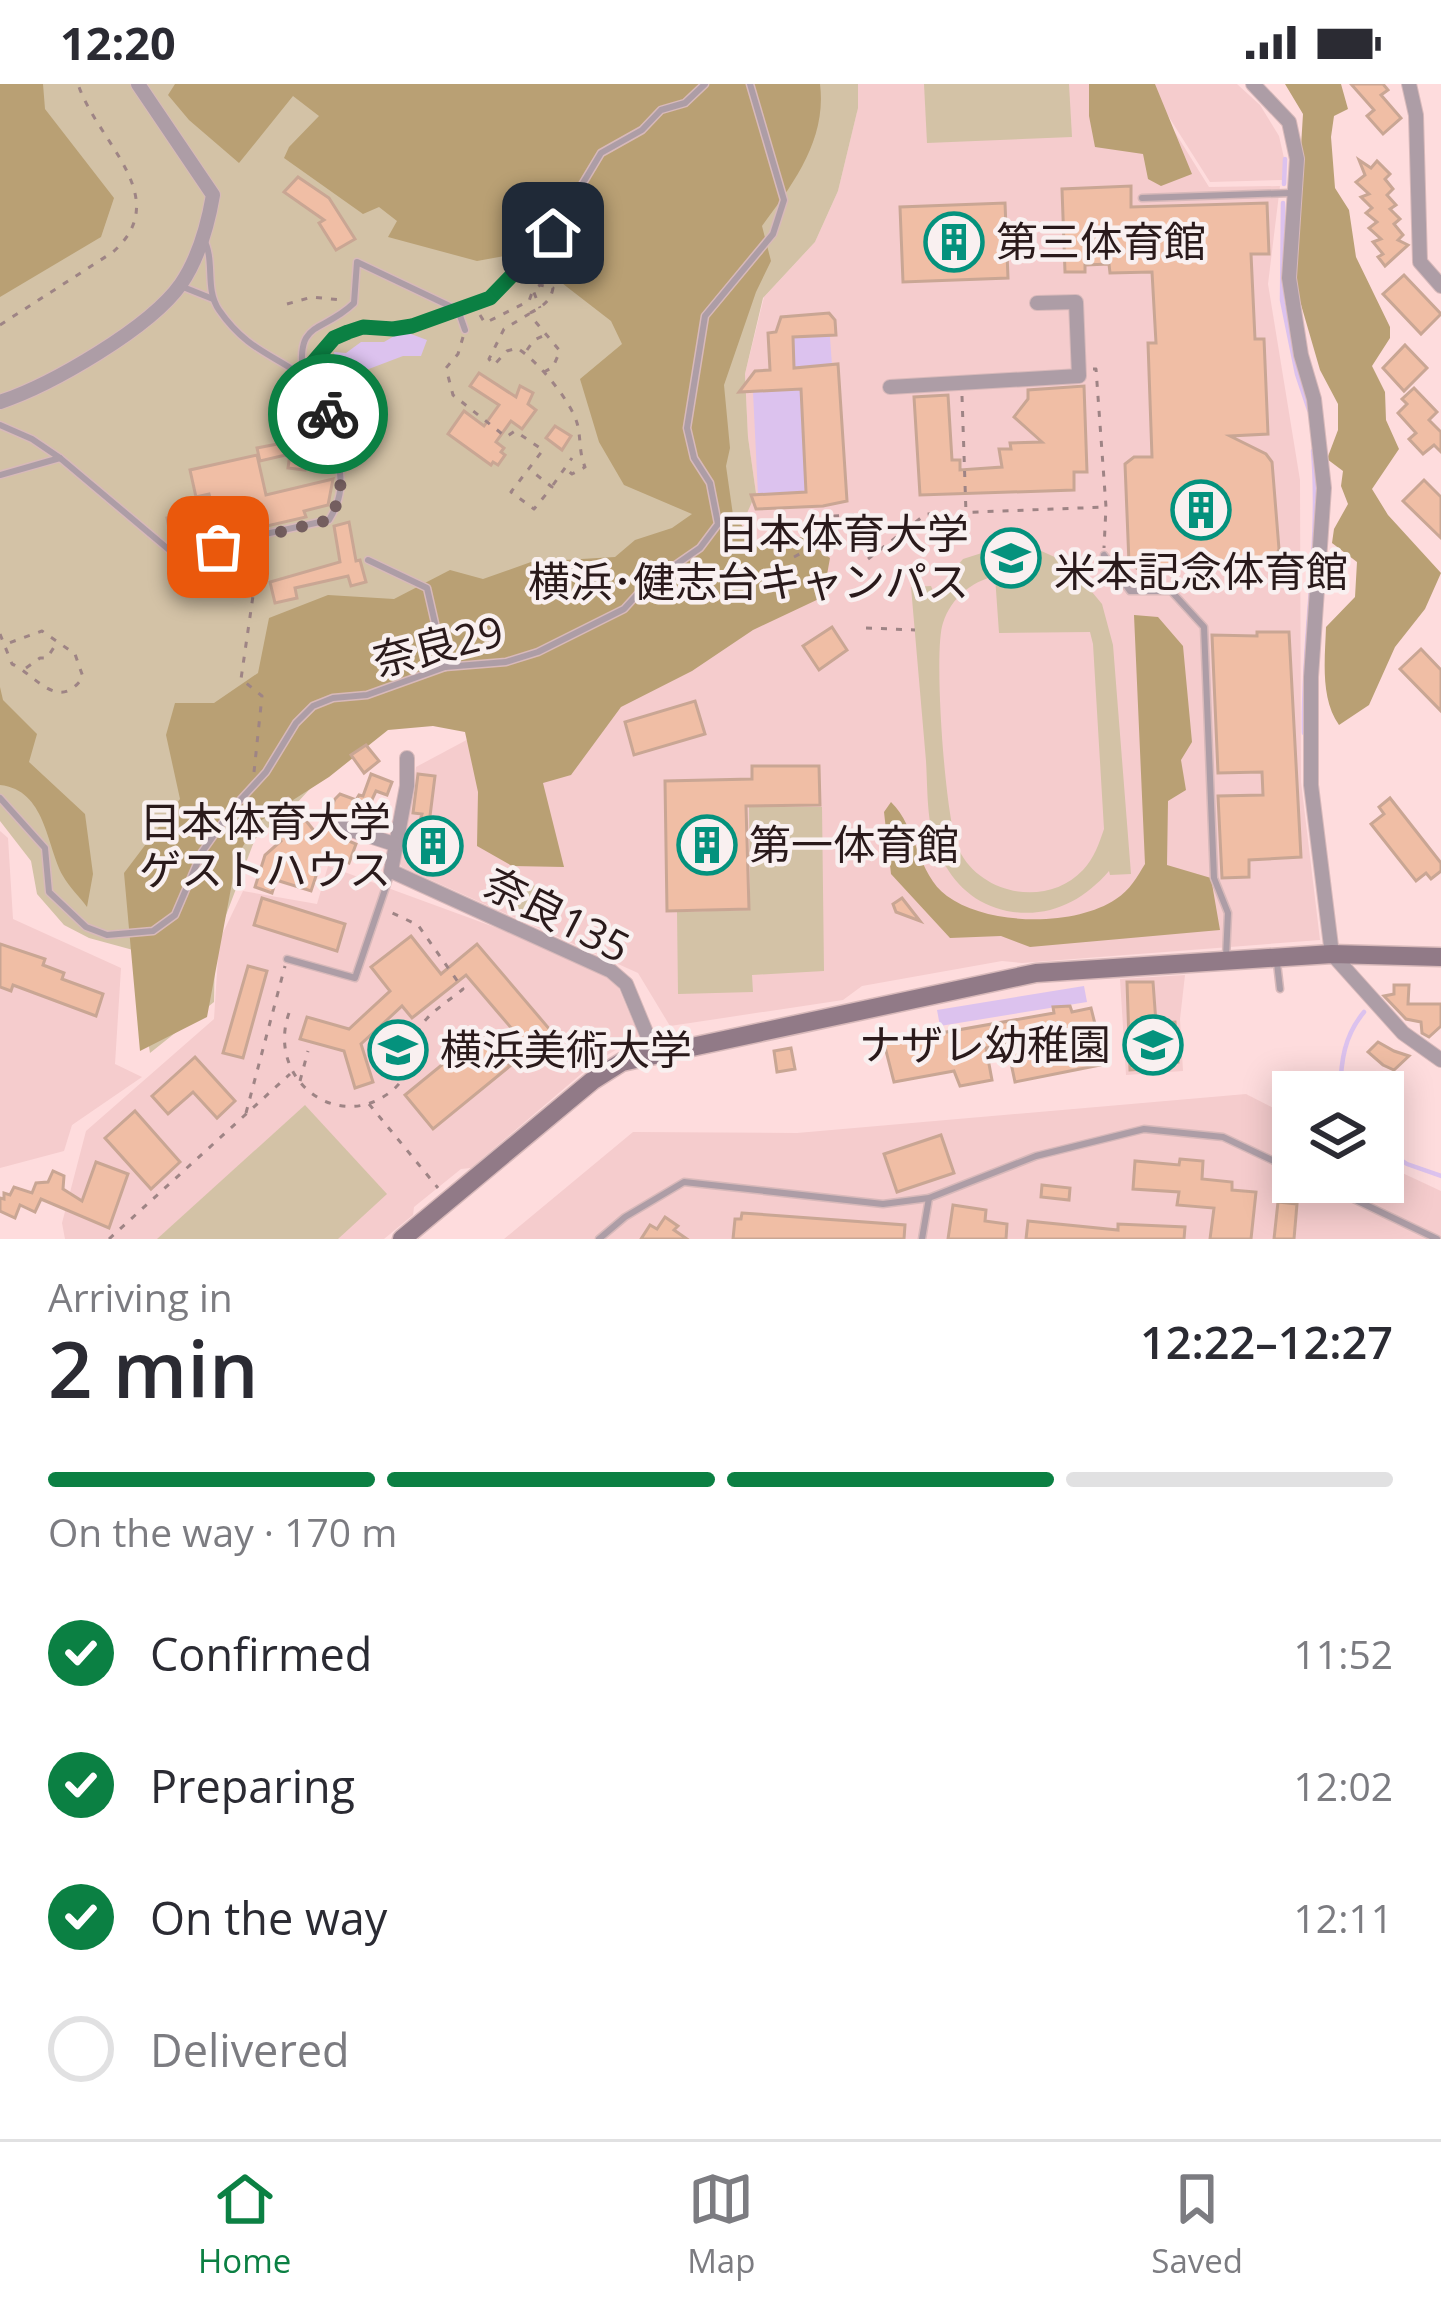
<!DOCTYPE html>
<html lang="en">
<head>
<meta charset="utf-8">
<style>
	body { margin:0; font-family:"Open Sans","Noto Sans JP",sans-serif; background:#f7f7f7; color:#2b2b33; height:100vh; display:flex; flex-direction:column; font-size:45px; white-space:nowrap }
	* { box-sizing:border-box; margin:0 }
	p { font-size:39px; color:#7c7c81 }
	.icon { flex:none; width:66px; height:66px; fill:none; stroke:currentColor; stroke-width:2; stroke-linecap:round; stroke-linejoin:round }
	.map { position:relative; height:1155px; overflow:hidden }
	.side { display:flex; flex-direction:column; background:#fff; flex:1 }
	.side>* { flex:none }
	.fabs { position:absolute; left:1272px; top:987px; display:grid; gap:24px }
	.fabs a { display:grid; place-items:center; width:132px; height:132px; border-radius:0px; background:#fff; box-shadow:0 6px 30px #0003; font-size:60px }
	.pin { position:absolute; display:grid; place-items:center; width:102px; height:102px; color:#fff; margin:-51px; border-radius:24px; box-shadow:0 6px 18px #0006 }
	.courier { position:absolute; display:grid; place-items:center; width:120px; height:120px; margin:-60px; border:9px solid #0b8043; border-radius:50%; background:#fff; color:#222; box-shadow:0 3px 15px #0007 }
	.head em { font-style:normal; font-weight:600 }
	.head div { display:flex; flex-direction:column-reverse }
	.head { display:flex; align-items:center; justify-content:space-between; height:204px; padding:0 48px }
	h1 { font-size:78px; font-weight:600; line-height:90px }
	.bar { display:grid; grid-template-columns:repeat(4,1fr); gap:18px 12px; align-content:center; height:144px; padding:0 48px }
	.bar i { height:15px; border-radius:9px; background:#e1e1e2 }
	.bar .selected { background:#0b8043 }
	.bar p { grid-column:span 4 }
	ol { padding:0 48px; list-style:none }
	li { display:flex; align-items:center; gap:36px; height:132px }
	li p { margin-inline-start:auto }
	li .icon { padding:12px; border-radius:50%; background:#0b8043; color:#fff; stroke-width:4 }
	li:last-child { color:#7c7c81 }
	li i { width:66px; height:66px; border:6px solid #e1e1e2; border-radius:50% }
	.status { display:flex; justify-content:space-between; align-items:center; height:84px; padding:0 60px; background:#fff; direction:ltr }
	.status svg { height:33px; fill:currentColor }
	.tabs { display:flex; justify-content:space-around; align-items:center; height:168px; border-top:3px solid #e1e1e2; background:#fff; font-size:33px; color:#7c7c81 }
	.tabs a { display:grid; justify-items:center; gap:6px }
	.tabs .selected { color:#0b8043 }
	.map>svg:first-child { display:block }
	.built { fill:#f5cccd }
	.green { fill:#d3c2a6; fill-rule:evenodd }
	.forest { fill:#b9a074 }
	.water { fill:#dcc2ee }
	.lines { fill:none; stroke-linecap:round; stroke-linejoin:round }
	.stream { stroke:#dcc2ee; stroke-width:4.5 }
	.building { fill:#f0bea5; stroke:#c9a694; stroke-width:3 }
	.lane-casing { stroke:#d8b9ba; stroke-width:9 }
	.street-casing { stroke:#d8b9ba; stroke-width:16 }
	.secondary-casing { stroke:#d8b9ba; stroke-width:21 }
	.path { stroke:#9e8485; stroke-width:3; stroke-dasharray:6 9; stroke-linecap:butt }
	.lane { stroke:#ad9da6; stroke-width:6 }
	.street { stroke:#ad9da6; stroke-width:14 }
	.secondary { stroke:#917a87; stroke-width:18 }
	.done { stroke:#745e5f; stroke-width:12; stroke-dasharray:0 21.6 }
	.route { stroke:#0b8043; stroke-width:15 }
	.labels { text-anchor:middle; stroke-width:9; stroke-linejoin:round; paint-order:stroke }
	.poi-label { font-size:42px; fill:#2a1a1b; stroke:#f9f0f0; text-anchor:start }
	.street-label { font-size:42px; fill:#2a1a1b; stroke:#f9f0f0 }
</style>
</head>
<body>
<div class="status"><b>12:20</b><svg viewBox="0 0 49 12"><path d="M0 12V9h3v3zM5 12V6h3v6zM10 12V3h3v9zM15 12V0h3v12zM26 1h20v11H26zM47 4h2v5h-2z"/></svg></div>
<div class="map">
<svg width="1441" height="1155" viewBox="0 0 1441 1155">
	<rect width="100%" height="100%" fill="#fedcdd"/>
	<g class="built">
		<polygon points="858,0 1145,0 1209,103 1280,102 1268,200 1300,396 1301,698 1320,856 1022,879 1002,877 862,902 843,916 670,942 638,889 402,783 397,774 411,723 416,683 560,606 756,409 748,353 745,290 764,213 815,158 838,107 857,28"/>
		<polygon points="1148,0 1237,0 1260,21 1279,52 1284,74 1282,96 1210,98"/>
		<polygon points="0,747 8,754 13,835 121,884 115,980 142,993 72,1041 64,1067 0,1084"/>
		<polygon points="328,782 573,872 617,900 639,952 594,979 471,1084 461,1085 414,1123 413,1131 384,1155 65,1155 62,1139 86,1047 214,935 219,857 243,807 317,820"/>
		<polygon points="1185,891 1180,935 1183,987 1126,991 1120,895"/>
		<polygon points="1246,1010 1293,1034 1293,1098 1383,1098 1383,1080 1441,1107 1441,1155 504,1155 633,1048 797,1049"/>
	</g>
	<g class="green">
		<polygon points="0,0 858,0 858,24 838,107 815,158 763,214 745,290 748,353 756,409 735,456 420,624 340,672 297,719 255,755 215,860 214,918 150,969 133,866 89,854 64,841 37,810 31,777 0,737"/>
		<polygon points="924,0 1069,0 1072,53 927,59"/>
		<path d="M1010,460L1028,461L1068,479L1102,520L1113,561L1131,790L1110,791L1109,787C1084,816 1052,833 1013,828C980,823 958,805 942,776C926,748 928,709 926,677C921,619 916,561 911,503L931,502L934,509L963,475ZM995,492L999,549L1090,548L1093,560L1104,745C1099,760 1094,774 1083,786C1047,824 981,811 959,766C945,740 933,565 943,539C951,514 971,498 995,492Z"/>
		<polygon points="749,723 822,723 824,887 752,891 753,908 678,910 677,828 750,826"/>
		<polygon points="511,792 565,814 553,842 499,819"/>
		<polygon points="305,1021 387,1110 338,1155 157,1155"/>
	</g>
	<g class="forest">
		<polygon points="0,0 43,0 45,25 114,114 101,153 0,213"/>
		<path d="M175,0H820C827,56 793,100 762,142L771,177L756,208L724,301L730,364L726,382L733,431L759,462L802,453L830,474L823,513L753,546L692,587L621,623L571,691L543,699L564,783L512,782L477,762L478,708L465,648L433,642L388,646L329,693L257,739L237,772L207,933L140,967L124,789L180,715L166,651L175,619H214L258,589L269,534L328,511L394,515L450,486L483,495L531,478L615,473L635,456L672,444L692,430L624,401L599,358L580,295L622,260L611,237L558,196L552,176L515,170L477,177L388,153L397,137L379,123L363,130L284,74L289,63L319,32L293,12L239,79L189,36L168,11Z"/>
		<polygon points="1089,0 1155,0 1192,90 1161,102 1148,95 1143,70 1095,63 1089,32"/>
		<path d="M1285,0H1341L1348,25L1334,32L1331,53L1335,104L1349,126L1356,173L1390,243V254L1372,282L1385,308L1386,336L1399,365L1372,405L1388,431L1441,489L1425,525L1395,563L1369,621L1339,641C1320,614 1325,575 1326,543L1355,513L1357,478L1332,459L1334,445L1348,420L1341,402L1343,387L1327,375L1338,346V320L1320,286L1293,193L1303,30Z"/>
		<path d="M1134,531L1158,533L1183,562L1192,658L1181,676L1186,706L1168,717L1167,781L1211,794L1220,846L1030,863L1001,852L950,854L891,790L884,728L891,718C917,743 917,790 947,812C988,842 1075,843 1116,815C1130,806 1137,793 1145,780Z"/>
		<path d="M0,603L3,616L37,650L29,678L85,730L93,790L87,823C80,813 69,803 63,792C46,761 46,706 0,701Z"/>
	</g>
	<g class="water">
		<polygon points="829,240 832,281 794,284 792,242"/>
		<polygon points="403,247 427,256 421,272 403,272 353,291 342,290 336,281 334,268 346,269 361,258 384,258"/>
		<polygon points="801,305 806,408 758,411 753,308"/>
		<polygon points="1084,902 1087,918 940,942 937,926"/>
	</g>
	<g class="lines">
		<g class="stream">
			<polyline points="1284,100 1285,75"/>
			<polyline points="1283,119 1282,216 1297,290 1309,326"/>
			<path d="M1304,649C1302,555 1321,460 1313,367"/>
			<path d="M1340,1008C1341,977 1344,952 1364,928"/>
			<polyline points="1383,1064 1407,1080 1441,1092"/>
		</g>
	</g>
	<g class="building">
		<polygon points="1351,0 1383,0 1388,6 1381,11 1401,34 1383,50 1367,32 1374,26"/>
		<polygon points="1359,76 1371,84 1377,77 1390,90 1385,95 1393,105 1387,111 1396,121 1390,125 1400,135 1394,140 1403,151 1398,156 1408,161 1385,182 1378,173 1383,170 1373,158 1381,155 1369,144 1377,138 1366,129 1372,124 1361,113 1369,110 1356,98 1365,91"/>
		<polygon points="298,93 329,114 355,155 336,166 319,139 324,136 284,108"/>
		<polygon points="1131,102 1131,123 1267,119 1269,170 1251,170 1255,255 1264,255 1268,350 1230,352 1266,370 1272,378 1279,465 1274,477 1138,485 1129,479 1125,380 1134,373 1152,373 1148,259 1156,259 1152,188 1110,189 1109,180 1085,181 1085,188 1065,188 1062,105"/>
		<polygon points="1005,119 1008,194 903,198 900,123"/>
		<polygon points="1404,191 1441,230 1421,250 1383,210"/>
		<polygon points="829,229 835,236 836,251 793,253 794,284 838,280 847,417 823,422 756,425 751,411 806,408 801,305 739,308 755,287 770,286 768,249 776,248 781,233"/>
		<polygon points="1405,261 1427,284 1404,307 1383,284"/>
		<polygon points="479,289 516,313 520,302 533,309 528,320 536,326 522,345 511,337 496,358 504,364 501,368 505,371 498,381 493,378 491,381 448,350 464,327 484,342 499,321 470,302"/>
		<polygon points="1084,302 1087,388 1074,388 1074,406 920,411 914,313 948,311 952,376 960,376 960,386 1002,383 999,365 1011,365 1010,359 1042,358 1014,333 1028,315 1028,306"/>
		<polygon points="1414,304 1437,328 1429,336 1441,348 1441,368 1434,361 1423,370 1409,355 1416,349 1398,329 1407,320 1402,315"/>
		<polygon points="555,342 571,352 562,366 546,354"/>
		<polygon points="293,353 310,356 305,386 288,384 290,370 260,377 257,364 293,357"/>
		<polygon points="257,371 266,411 333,395 328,421 304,427 306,433 267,442 266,437 236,444 237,449 172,459 167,434 191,429 194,442 216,438 209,410 196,413 190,386"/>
		<polygon points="1424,396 1441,413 1441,454 1403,417"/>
		<polygon points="349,438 356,477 360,476 366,498 351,502 348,492 295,504 297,514 275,519 270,498 340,478 334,442"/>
		<polygon points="832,543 847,566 819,586 803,562"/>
		<polygon points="1257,548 1289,548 1301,773 1249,776 1249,793 1222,794 1218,712 1263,711 1262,688 1218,689 1212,551 1257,552"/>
		<polygon points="1421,565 1441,586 1441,627 1400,585"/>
		<polygon points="695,617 705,650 634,671 625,638"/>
		<polygon points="366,661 379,677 364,689 351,671"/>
		<polygon points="752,682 819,682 820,721 746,722 749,825 667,827 665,697 752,695"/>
		<polygon points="371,690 392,698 387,711 376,707 363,735 345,727 331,741 335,751 356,760 349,779 332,772 330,777 322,774 311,807 276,796 272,809 255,803 265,771 281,757 277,751 295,737 284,717 288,714 319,753 335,715 340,710 356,716 359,711 363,712"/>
		<polygon points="418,690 435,692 428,748 455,755 449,778 411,768 422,730 413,729"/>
		<polygon points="1390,714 1441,779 1441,787 1431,795 1426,789 1416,797 1371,740 1384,730 1379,723"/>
		<polygon points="262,814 345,840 337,867 254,841"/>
		<polygon points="902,814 920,837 896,828 893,820"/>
		<polygon points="411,852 441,890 477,860 551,947 530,966 466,891 412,934 402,922 361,960 373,998 355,1004 344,967 300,955 307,933 349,945 390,907 371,883"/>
		<polygon points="0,860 45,875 43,881 64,889 62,895 103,910 96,932 13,901 11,907 0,903"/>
		<polygon points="248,882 267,887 243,974 223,969"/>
		<polygon points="1127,898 1153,898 1156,939 1175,938 1178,978 1144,980 1144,985 1130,986"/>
		<polygon points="1394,901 1409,901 1408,920 1441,920 1441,942 1429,953 1422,949 1421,938 1406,935 1384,912 1394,910"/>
		<polygon points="1070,922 1072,928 1091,924 1105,980 1015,998 1007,960 986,964 992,996 960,1002 954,987 894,998 884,959 1054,929 1053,923"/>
		<polygon points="482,948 510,982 433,1045 405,1011"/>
		<polygon points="1378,958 1394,967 1409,972 1394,986 1383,981 1368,968"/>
		<polygon points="791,964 795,985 777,988 774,967"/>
		<polygon points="195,973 235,1017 217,1034 193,1008 168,1030 152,1012"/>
		<polygon points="135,1027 180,1078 151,1105 105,1054"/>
		<polygon points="941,1051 954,1089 897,1108 884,1070"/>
		<polygon points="1180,1075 1203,1077 1202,1095 1232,1098 1232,1106 1256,1108 1251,1155 1210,1155 1214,1124 1177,1121 1179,1108 1133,1105 1135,1077 1179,1081"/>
		<polygon points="96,1078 128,1090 109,1144 41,1115 35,1128 20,1121 15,1134 0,1127 0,1114 4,1115 4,1109 10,1111 14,1103 32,1109 36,1099 48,1098 53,1087 64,1092 63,1105 82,1117"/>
		<polygon points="1042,1101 1070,1104 1069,1116 1041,1113"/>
		<polygon points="1278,1118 1297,1120 1294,1155 1274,1155"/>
		<polygon points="953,1121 986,1126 985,1137 1007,1140 1006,1155 948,1155"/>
		<polygon points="742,1129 905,1141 904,1155 733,1155 735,1135 741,1135"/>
		<polygon points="665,1133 678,1142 674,1146 687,1155 641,1155 650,1141 657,1145"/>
		<polygon points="1028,1137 1118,1146 1118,1140 1185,1143 1184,1155 1026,1155"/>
	</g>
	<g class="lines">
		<g class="lane-casing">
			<g id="lane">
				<polyline points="1142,114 1290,109"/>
				<polyline points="183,203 213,215"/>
				<polyline points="303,290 334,254 348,248 363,243 393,245 413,242 490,214 501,206 553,149 601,69 642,46 661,26 685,19 705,0"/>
				<path d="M303,290C296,235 322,250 354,219L357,178L458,226L465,246"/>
				<path d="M0,341L32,355L60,374L174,470L329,436C343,413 342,398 338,373C322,262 267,296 219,226C204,204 216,176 203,154"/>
				<polyline points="0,391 60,374"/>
				<polyline points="1104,471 1130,507 1171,507 1204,543 1214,794 1228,829 1226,873"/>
				<polyline points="368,476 427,504 445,583"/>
				<polyline points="0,714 45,764 49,808 86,843 107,851 153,847 175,831 202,768 233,724 266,688 296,639 313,622 333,614 367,611 445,583 506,578 538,568 624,525 645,502 700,464 718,440 710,399 694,374 687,344 705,232 773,150 784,116 750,0"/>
				<polyline points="287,875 355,894 390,791"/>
				<polyline points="1277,879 1280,905"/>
				<polyline points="1318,1098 1437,1155"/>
				<polyline points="599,1155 625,1133 684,1098 883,1120 929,1114 1036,1072 1144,1045 1223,1053 1293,1086"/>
				<polyline points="922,1155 929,1114"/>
			</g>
		</g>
		<g class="street-casing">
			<g id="street">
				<polyline points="1253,0 1289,38 1297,75 1289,194 1301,271 1314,315 1324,404 1311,593 1311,701 1332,870 1403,949 1441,976"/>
				<polyline points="1409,0 1416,31 1420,178 1441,202"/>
				<polyline points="890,303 1079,292 1076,218 1037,219"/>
				<path d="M0,318C51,301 150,244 181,200C198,175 208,140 213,111L138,0"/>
				<polyline points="407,674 407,702 391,787 611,887 626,900 655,970"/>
				<polyline points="342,743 394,760"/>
			</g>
		</g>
		<g class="secondary-casing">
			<polyline id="secondary" points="402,1155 592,997 622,978 1036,889 1332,870 1441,873"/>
		</g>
		<g class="path">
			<polyline points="287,220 312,213 341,216"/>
			<path d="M530,229C542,223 551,217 553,204L540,201L533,206L540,224"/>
			<polyline points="480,231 485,239 529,217 533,206"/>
			<path d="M0,241L113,168C175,113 97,58 78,0"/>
			<polyline points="463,253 458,270 446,284 453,311 506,353 515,347 543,366 511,408 534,425 552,403 529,385"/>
			<polyline points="527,266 534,256 547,250"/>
			<polyline points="1093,285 1096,285 1106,423 1104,464"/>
			<path d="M544,288L553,283L560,267L529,230L504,245L489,275L494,281L507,267L517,264C537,276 574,320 578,343C581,358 579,368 585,383L572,390L565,384"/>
			<polyline points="962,312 966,429"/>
			<polyline points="553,401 572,374"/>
			<polyline points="794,473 824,457 834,432 868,430"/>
			<polyline points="868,475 926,430 1106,423"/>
			<polyline points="866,544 915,546"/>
			<path d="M0,550L12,580C34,589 58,630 83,593L75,570L42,547L6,560"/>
			<polyline points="26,584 40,574 47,574 58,557"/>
			<polyline points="254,688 262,612 241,595 254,505 255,462"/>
			<path d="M289,929C267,991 330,1045 383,1013C418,992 406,966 421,942C430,928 450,916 463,905L418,841L388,827"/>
			<polyline points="300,997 308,967"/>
			<polyline points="369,1020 438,1104"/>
			<polyline points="246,1029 285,882"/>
			<polyline points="109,1155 290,990"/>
		</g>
		<use href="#lane" class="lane"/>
		<use href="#street" class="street"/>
		<use href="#secondary" class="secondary"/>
	</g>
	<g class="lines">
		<path class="done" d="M218,463L329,436C348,405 342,363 328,330"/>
		<polyline class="route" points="328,330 318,306 303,290 334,254 348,248 363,243 393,245 412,242 490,214 553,149"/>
	</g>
	<defs>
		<g id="building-ring" transform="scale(3)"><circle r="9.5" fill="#f9f0f0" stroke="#04927d" stroke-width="1.5"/><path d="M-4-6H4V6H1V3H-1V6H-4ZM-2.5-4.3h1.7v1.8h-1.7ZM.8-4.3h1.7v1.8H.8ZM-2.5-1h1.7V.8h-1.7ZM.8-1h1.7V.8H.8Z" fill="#04927d"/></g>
		<g id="university-ring" transform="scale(3)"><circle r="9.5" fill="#f9f0f0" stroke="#04927d" stroke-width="1.5"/><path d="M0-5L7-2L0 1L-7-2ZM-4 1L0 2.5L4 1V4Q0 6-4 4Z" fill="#04927d"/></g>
		<g id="school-ring" transform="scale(3)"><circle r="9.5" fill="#f9f0f0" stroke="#04927d" stroke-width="1.5"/><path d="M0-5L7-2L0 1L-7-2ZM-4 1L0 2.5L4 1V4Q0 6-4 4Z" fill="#04927d"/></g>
	</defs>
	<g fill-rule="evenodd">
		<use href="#building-ring" x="954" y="158"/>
		<use href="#building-ring" x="1201" y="426"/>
		<use href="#university-ring" x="1011" y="474"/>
		<use href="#building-ring" x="707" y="761"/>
		<use href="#building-ring" x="433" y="762"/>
		<use href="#school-ring" x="1153" y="961"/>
		<use href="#university-ring" x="398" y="966"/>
	</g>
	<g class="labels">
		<g class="poi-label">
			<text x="996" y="173">第三体育館</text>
			<text x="969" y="465" text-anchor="end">日本体育大学<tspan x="969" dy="48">横浜･健志台キャンパス</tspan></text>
			<text x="1201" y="503" text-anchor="middle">米本記念体育館</text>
			<text x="391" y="753" text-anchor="end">日本体育大学<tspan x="391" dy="48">ゲストハウス</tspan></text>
			<text x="749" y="776">第一体育館</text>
			<text x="1111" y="976" text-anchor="end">ナザレ幼稚園</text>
			<text x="440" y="981">横浜美術大学</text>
		</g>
		<g class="street-label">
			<text transform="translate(438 562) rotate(-14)" y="15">奈良29</text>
			<text transform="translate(557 831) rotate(27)" y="15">奈良135</text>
		</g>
	</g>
</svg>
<div class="fabs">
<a><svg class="icon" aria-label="layers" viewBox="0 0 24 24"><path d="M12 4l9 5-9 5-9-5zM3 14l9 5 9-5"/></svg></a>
</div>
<div class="pin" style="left:218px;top:463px;background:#ea580c"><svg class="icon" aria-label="bag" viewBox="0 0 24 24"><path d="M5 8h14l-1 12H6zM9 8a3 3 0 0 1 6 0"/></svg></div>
<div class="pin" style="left:553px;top:149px;background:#1f2937"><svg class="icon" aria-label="home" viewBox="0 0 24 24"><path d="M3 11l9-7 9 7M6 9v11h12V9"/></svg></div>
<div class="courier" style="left:328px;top:330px"><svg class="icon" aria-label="bike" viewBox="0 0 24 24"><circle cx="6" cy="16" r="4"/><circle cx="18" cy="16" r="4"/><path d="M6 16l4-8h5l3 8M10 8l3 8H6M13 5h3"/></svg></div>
</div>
<section class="side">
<div class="head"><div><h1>2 min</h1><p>Arriving in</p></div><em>12:22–12:27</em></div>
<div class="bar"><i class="selected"></i><i class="selected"></i><i class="selected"></i><i></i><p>On the way · 170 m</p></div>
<ol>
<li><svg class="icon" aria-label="check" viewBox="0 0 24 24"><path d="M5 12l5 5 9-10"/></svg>Confirmed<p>11:52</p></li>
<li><svg class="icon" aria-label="check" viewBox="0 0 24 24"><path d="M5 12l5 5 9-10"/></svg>Preparing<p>12:02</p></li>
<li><svg class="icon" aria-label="check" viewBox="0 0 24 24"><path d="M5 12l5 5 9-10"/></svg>On the way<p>12:11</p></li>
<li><i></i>Delivered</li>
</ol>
</section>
<nav class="tabs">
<a class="selected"><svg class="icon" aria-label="home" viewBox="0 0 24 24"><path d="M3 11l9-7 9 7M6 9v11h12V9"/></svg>Home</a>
<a><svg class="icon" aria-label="map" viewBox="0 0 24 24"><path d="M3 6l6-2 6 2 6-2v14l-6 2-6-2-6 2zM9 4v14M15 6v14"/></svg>Map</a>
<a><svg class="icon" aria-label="saved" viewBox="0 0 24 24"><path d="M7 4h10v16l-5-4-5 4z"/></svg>Saved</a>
</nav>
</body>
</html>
